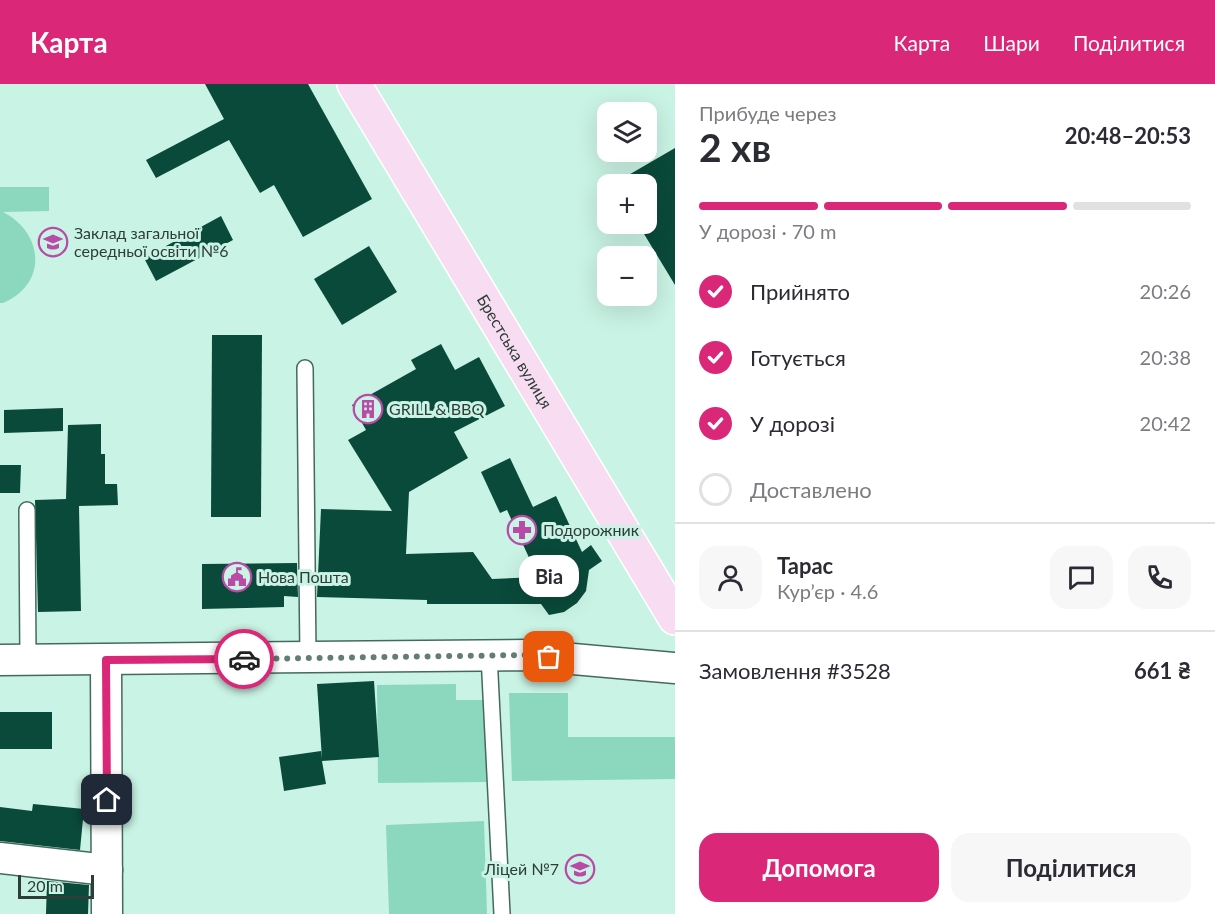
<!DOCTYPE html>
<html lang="uk">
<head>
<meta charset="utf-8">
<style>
	body { margin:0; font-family:Lato,sans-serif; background:#f7f7f7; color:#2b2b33; height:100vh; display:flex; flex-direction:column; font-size:22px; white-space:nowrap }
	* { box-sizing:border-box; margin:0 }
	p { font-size:20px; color:#7c7c81 }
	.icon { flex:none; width:33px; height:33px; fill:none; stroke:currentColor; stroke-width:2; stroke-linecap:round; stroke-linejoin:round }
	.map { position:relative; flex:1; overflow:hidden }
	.side { display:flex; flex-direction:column; background:#fff; width:540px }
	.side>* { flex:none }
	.fabs { position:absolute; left:597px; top:18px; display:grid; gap:12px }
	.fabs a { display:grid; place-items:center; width:60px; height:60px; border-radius:12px; background:#fff; box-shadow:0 6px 24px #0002; font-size:30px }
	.scale { position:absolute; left:18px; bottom:15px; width:76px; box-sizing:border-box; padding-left:6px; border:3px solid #2d3d37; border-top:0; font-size:16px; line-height:21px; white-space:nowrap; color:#2d3d37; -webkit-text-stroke:4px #c9f3e4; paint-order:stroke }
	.pin { position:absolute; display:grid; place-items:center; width:51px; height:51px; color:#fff; margin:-26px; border-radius:12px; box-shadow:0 3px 9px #0006 }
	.courier { position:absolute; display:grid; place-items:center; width:60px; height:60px; margin:-30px; border:4px solid #db2777; border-radius:50%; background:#fff; color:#222; box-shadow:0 2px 8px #0007 }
	.bubble { position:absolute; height:42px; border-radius:18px; background:#fff; box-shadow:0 6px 24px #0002; font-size:20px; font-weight:700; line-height:42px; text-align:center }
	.summary em { font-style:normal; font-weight:700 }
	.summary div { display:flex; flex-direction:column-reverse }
	.summary { display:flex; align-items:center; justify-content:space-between; height:102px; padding:0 24px }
	h1 { font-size:39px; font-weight:700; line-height:45px }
	.bar { display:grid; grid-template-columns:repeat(4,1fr); gap:9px 6px; align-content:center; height:72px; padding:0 24px }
	.bar i { height:8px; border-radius:4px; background:#e1e1e2 }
	.bar .current { background:#db2777 }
	.bar p { grid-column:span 4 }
	.line { display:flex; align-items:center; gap:15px; padding:0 24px; border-top:2px solid #e1e1e2 }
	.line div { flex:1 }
	.round { display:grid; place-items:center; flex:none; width:63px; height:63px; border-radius:18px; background:#f7f7f7 }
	ol { padding:0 24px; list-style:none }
	li { display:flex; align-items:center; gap:18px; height:66px }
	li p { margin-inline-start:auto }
	li .icon { padding:6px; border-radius:50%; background:#db2777; color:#fff; stroke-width:4 }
	li:last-child { color:#7c7c81 }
	li i { width:33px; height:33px; border:3px solid #e1e1e2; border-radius:50% }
	.primary-button { display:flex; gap:12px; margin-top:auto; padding:12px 24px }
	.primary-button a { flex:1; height:69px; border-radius:18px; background:#db2777; color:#fff; font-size:24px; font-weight:700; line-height:69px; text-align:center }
	.primary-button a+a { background:#f7f7f7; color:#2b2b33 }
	header { display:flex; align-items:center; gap:36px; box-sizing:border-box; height:84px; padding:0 30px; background:#db2777; color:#fff }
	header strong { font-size:28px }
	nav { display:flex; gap:33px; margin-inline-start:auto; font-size:21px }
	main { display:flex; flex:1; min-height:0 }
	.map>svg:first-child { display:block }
	.green { fill:#8cd8be }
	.building { fill:#0a4a3a }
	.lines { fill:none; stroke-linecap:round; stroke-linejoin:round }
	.lane-casing { stroke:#446a5d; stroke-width:18 }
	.street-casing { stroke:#446a5d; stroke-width:33 }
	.primary-casing { stroke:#fff; stroke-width:36 }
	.lane { stroke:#fff; stroke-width:15 }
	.street { stroke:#fff; stroke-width:30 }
	.primary { stroke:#f8dcf1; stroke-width:33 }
	.done { stroke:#647d74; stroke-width:6; stroke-dasharray:0 10.8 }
	.route { stroke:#db2777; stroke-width:8 }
	.labels { text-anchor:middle; stroke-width:6; stroke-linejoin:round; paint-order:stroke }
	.poi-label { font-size:16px; fill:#2d3d37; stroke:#c9f3e4; text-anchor:start }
	.street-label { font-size:16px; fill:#2d3d37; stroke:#c9f3e4 }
</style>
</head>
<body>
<header>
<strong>Карта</strong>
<nav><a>Карта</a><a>Шари</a><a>Поділитися</a></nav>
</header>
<main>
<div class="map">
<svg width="675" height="830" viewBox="0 0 675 830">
	<rect width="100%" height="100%" fill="#c9f3e4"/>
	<g class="green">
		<path d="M0,103H49V127L3,128C44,149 48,200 3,219H0Z"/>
		<polygon points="456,600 456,616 490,616 491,698 378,699 377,601"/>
		<polygon points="509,609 568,609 568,653 675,653 675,695 512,697"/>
		<polygon points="484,737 487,830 389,830 386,741"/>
	</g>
	<g class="building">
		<polygon points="205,0 308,0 372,115 303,153 274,101 260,109 229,56 156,94 146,76 224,35"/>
		<polygon points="675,64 675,201 638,140 646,140 646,100 613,100"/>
		<polygon points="221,132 233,156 156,197 144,174"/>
		<polygon points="369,162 397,208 342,241 314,195"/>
		<polygon points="212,251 262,251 261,433 211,433"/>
		<polygon points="441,260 455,286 479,273 505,322 454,348 468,374 409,408 406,470 473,468 492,495 538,493 507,426 500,429 481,388 510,374 533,423 556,412 582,468 591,461 602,477 589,486 586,507 577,519 564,528 549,531 541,520 427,520 427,516 317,513 321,425 392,427 348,356 366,346 352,321 416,285 411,276"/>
		<polygon points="63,324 63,347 4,349 4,326"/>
		<polygon points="101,340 101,370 105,370 105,400 117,400 118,421 79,422 81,527 38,528 35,416 66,415 68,341"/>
		<polygon points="0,381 21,381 20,409 0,409"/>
		<polygon points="297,479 298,513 284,512 284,523 202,525 202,480"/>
		<polygon points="374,597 379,673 322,677 326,700 284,707 279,673 321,667 322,675 317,600"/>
		<rect x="0" y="628" width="52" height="37"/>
		<polygon points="33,720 84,725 80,766 0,757 0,723 32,727"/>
		<polygon points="47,797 89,801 88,830 46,830"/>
	</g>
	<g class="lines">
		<g class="lane-casing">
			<g id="lane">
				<polyline points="305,284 308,574"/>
				<polyline points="27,426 28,577"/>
				<polyline points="489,571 502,830"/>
			</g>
		</g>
		<g class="street-casing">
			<g id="street">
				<polyline points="0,576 528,571 675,584"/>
				<polyline points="106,576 107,830"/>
				<polyline points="0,774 107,786"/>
			</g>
		</g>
		<g class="primary-casing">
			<g id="primary">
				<path id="s1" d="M354,0L675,534"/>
			</g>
		</g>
		<use href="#lane" class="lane"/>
		<use href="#street" class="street"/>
		<use href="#primary" class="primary"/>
	</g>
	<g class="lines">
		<polyline class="done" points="244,575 528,571 549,573"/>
		<polyline class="route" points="107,716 106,576 244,575"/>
	</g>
	<defs>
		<g id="school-ring" transform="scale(1.5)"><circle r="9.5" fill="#c9f3e4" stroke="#b94aa6" stroke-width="1.5"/><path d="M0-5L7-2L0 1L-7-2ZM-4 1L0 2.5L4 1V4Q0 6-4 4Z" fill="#b94aa6"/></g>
		<g id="building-ring" transform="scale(1.5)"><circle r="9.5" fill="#c9f3e4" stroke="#b94aa6" stroke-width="1.5"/><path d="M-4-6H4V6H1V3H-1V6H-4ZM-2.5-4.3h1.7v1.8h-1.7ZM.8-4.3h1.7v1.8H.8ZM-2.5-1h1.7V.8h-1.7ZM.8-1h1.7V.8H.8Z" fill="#b94aa6"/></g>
		<g id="pharmacy-ring" transform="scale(1.5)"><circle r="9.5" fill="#c9f3e4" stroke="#b94aa6" stroke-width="1.5"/><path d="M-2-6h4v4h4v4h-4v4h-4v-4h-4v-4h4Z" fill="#b94aa6"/></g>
		<g id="civic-ring" transform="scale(1.5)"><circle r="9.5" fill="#c9f3e4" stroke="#b94aa6" stroke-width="1.5"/><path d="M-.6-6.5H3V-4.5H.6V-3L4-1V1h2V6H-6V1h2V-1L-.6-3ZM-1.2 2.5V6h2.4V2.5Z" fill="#b94aa6"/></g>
	</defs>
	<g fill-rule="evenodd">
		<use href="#school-ring" x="53" y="158"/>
		<use href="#building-ring" x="368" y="325"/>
		<use href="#pharmacy-ring" x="522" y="446"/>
		<use href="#civic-ring" x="237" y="493"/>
		<use href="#school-ring" x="580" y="785"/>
	</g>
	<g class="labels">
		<g class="poi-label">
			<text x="74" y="155">Заклад загальної<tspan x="74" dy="18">середньої освіти №6</tspan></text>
			<text x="389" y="331">GRILL &amp; BBQ</text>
			<text x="543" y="452">Подорожник</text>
			<text x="258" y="499">Нова Пошта</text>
			<text x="559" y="791" text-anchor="end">Ліцей №7</text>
		</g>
		<g class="street-label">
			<text dy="6" stroke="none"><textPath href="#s1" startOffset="312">Брестська вулиця</textPath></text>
		</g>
	</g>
</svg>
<div class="fabs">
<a><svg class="icon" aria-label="layers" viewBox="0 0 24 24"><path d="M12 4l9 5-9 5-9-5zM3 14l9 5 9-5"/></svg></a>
<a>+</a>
<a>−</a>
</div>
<div class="scale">20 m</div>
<div class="pin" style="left:549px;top:573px;background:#ea580c"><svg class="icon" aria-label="bag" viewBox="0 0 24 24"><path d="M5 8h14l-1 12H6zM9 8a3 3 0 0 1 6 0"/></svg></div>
<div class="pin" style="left:107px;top:716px;background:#1f2937"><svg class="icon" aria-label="home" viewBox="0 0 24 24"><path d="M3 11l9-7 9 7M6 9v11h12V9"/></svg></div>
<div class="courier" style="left:244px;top:575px"><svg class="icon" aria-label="car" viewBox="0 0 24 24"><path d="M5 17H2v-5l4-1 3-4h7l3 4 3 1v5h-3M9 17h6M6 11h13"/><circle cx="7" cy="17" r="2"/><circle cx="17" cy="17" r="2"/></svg></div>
<div class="bubble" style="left:519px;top:471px;width:60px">Віа</div>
</div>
<section class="side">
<div class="summary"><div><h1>2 хв</h1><p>Прибуде через</p></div><em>20:48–20:53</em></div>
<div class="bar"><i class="current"></i><i class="current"></i><i class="current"></i><i></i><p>У дорозі · 70 m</p></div>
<ol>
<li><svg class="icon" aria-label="check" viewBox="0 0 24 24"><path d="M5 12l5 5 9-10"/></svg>Прийнято<p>20:26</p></li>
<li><svg class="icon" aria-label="check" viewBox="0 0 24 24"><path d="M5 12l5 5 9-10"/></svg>Готується<p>20:38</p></li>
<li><svg class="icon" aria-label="check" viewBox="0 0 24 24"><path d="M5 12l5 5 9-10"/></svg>У дорозі<p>20:42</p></li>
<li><i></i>Доставлено</li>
</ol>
<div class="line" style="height:108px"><a class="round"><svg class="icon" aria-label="person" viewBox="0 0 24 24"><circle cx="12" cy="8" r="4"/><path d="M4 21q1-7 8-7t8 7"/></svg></a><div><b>Тарас</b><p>Кур’єр · 4.6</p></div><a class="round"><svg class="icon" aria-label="chat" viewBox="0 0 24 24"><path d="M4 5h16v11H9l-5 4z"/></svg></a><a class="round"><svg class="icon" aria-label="phone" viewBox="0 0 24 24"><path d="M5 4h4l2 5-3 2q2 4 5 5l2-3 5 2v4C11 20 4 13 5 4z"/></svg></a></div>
<div class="line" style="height:78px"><div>Замовлення #3528</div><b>661 ₴</b></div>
<div class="primary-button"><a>Допомога</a><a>Поділитися</a></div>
</section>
</main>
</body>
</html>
